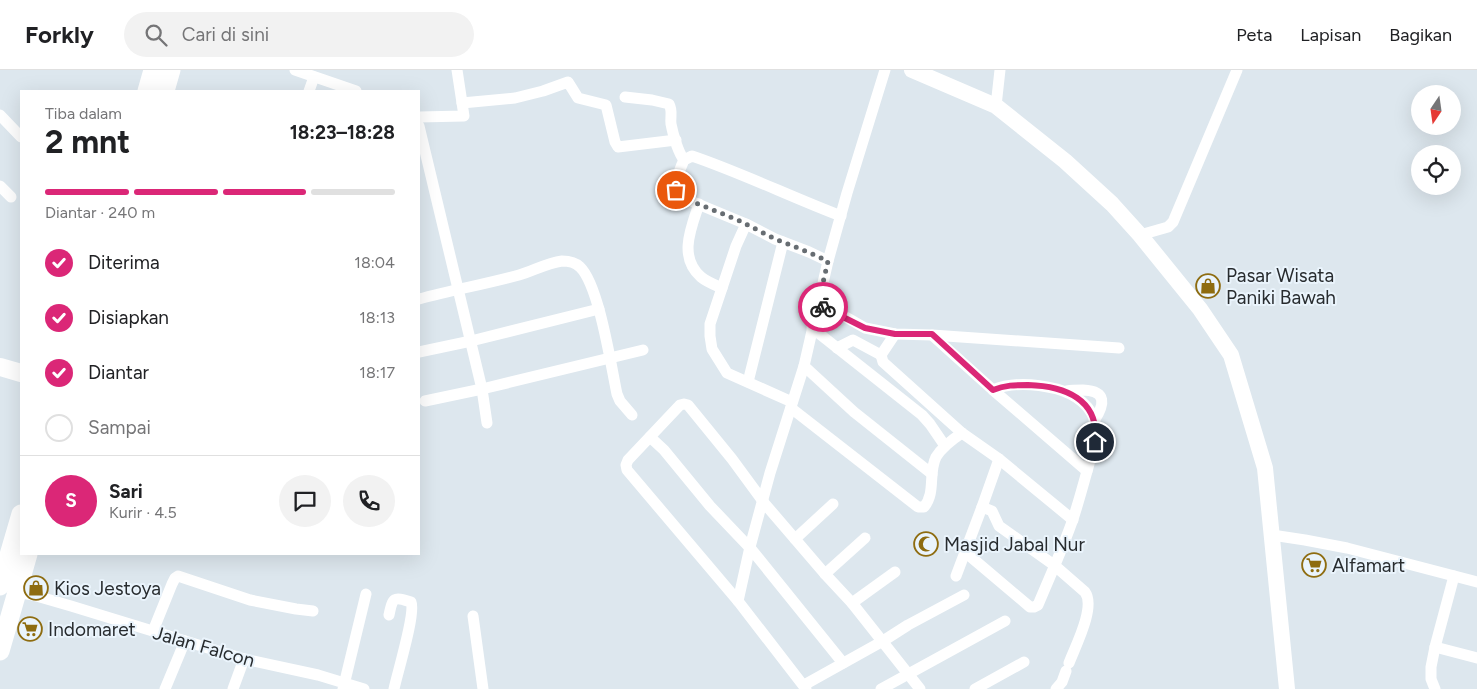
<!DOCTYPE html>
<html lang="id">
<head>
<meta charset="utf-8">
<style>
	body { margin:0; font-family:Figtree,sans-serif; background:#f2f2f2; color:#202124; height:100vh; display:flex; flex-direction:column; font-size:19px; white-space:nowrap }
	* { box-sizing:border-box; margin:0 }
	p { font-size:16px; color:#757577 }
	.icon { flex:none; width:28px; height:28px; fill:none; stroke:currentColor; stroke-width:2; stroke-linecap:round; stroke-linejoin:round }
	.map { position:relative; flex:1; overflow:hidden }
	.details { position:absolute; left:20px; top:20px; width:400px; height:465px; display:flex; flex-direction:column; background:#fff; border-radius:0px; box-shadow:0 5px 20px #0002 }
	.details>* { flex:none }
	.needle { width:32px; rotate:193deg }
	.fabs { position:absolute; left:1411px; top:15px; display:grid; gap:10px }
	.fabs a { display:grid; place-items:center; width:50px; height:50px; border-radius:50%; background:#fff; box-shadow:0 5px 20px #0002; font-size:25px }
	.pin { position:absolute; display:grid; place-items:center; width:42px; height:42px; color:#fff; margin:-21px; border:2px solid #fff; border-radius:50%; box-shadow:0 1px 5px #0007 }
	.courier { position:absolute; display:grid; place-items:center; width:50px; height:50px; margin:-25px; border:4px solid #db2777; border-radius:50%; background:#fff; color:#222; box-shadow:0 1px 6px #0007 }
	.headline em { font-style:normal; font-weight:700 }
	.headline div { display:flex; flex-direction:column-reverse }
	.headline { display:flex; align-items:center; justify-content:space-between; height:85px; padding:0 25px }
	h1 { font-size:32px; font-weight:700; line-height:38px }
	.bar { display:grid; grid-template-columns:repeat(4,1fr); gap:8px 5px; align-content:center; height:60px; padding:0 25px }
	.bar i { height:6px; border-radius:4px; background:#e0e0e0 }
	.bar .active { background:#db2777 }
	.bar p { grid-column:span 4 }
	.line { display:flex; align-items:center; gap:12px; padding:0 25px; border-top:1px solid #e0e0e0 }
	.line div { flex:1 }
	.round { display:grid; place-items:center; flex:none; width:52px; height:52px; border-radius:26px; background:#f2f2f2 }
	ol { padding:0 25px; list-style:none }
	li { display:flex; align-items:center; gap:15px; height:55px }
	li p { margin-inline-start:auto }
	li .icon { padding:5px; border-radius:50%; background:#db2777; color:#fff; stroke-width:4 }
	li:last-child { color:#757577 }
	li i { width:28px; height:28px; border:2px solid #e0e0e0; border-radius:50% }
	header { display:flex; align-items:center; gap:30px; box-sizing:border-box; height:70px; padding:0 25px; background:#fff; border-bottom:1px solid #e0e0e0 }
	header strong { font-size:24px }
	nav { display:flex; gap:28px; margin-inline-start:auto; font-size:18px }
	.search { width:350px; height:45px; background:#f2f2f2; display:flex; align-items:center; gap:12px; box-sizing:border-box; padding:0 18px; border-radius:28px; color:#757577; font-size:19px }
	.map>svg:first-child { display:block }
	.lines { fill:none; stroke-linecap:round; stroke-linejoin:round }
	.minor { stroke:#fff; stroke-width:11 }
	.secondary { stroke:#fff; stroke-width:16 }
	.primary { stroke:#fff; stroke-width:18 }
	.trunk { stroke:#fff; stroke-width:19 }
	.done { stroke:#676d72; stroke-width:5; stroke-dasharray:0 9 }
	.route { stroke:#db2777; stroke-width:6 }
	.labels { text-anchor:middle; stroke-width:4; stroke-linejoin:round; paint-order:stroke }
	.poi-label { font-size:19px; fill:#282c2f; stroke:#eaf4fc; text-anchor:start }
	.street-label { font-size:19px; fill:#282c2f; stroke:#eaf4fc }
</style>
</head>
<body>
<header>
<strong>Forkly</strong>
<div class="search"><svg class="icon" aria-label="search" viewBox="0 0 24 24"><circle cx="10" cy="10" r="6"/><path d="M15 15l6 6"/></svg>Cari di sini</div>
<nav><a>Peta</a><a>Lapisan</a><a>Bagikan</a></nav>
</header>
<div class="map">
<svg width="1477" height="619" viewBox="0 0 1477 619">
	<rect width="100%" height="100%" fill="#dde7ee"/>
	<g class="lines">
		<g class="minor">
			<polyline points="295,0 356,21"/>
			<polyline points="309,21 314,7"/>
			<path d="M625,27L652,30L669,34C673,41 670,47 671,54C673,64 678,82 684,90"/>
			<polyline points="462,33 515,28 543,21 568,12 578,28 606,35 615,72 618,77 676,70"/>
			<polyline points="996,36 1000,0"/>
			<polyline points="0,45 21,67"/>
			<polyline points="419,47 464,46 457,0"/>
			<polyline points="419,56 482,319 425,331"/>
			<polyline points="0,116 11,127"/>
			<path d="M699,134C691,158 678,187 701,207C707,212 715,215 722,218"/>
			<path d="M746,154L681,127C673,118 679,100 684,90L692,86C742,103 791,127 841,146"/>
			<polyline points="1140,165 1168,157 1173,152 1237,0"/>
			<path d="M419,229C452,220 486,214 519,205C533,201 547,193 562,191C569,191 575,192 580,197C599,215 611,296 617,324L620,331L632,345"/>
			<polyline points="818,234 837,242 865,258 895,264 932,265 1119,278"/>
			<polyline points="812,258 922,345 930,354 945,376"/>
			<polyline points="895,264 881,285 883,292 962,363 999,389 1073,450"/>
			<polyline points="932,265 993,320 1087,401"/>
			<polyline points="837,278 853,270 881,285"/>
			<polyline points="419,282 471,271 599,239"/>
			<polyline points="804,296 854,342 932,404"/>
			<polyline points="748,312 783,172"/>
			<path d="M1067,321C1072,320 1077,320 1083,320C1107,321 1105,334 1094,351"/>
			<polyline points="792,332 727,303 712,279 710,266 710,254 736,176 746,154 775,169 809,182 828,191"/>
			<path d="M791,338L918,437H924C936,423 928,403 936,387C942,377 953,369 962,363"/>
			<polyline points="487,353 482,319 643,280"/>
			<polyline points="650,367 664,380 710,436 751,479 843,593"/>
			<path d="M999,389L982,437L992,441L999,456L1054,495L1085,522C1096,537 1075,577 1069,593"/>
			<polyline points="1272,465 1305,470 1347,478 1477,512"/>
			<polyline points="795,469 833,434"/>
			<path d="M965,482L1030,537H1034L1038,535C1050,506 1063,478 1073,449C1079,431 1084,412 1089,394C1092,382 1098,369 1096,356C1093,336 1075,324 1057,319C1037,314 1012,312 993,320"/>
			<polyline points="825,504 865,468"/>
			<polyline points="956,506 982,437"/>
			<polyline points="17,522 33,525 71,536 244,589 318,605 364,619"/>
			<polyline points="738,531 750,477 770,403 804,296 828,191 847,123 885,0"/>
			<polyline points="852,533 895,502"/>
			<path d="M389,545C393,526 394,527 411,532C416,543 397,604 394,619"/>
			<polyline points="473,546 483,619"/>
			<polyline points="153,561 172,514 175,508 178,506 250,530 296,539 313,541"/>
			<polyline points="1435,577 1477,588"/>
			<polyline points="804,615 883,571 908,555 964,525"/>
			<polyline points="165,619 185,571"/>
			<polyline points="233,619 244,589"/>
			<polyline points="343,619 366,524"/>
			<polyline points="806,619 738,531 627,400 626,395 628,390 680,335 684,334 688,335 732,389 765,434 825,504 852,533 920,619"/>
			<polyline points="881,619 1005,551"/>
			<polyline points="975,619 1024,592"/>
			<polyline points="1056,619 1062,612 1066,601"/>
			<polyline points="1435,619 1431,609 1431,597 1435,577 1454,506"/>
		</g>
		<polyline class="secondary" points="912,0 996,36 1065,91 1112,134 1140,165 1200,239 1231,285 1265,398 1287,619"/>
		<polyline class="primary" points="0,297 21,303"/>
		<g class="trunk">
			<polyline points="147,21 153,0"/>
			<polyline points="165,21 171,0"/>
			<polyline points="0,516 21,444"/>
			<polyline points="0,581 28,484"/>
		</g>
	</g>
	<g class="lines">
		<polyline class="done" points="676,120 677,124 681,127 738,150 775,169 808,182 828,191 818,234 823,237"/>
		<path class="route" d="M823,237L865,258L895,264H932L993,320C1005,315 1015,315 1028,315C1064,316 1100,329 1095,372"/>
	</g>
	<defs>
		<g id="shop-ring" transform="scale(1.25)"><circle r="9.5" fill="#eaf4fc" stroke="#8e6c10" stroke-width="1.5"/><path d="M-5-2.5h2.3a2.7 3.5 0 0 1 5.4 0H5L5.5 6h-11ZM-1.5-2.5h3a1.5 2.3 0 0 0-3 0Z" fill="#8e6c10"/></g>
		<g id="mosque-ring" transform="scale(1.25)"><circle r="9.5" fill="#eaf4fc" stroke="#8e6c10" stroke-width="1.5"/><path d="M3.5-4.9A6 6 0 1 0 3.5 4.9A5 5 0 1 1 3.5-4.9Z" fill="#8e6c10"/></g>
		<g id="supermarket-ring" transform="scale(1.25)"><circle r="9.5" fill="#eaf4fc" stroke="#8e6c10" stroke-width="1.5"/><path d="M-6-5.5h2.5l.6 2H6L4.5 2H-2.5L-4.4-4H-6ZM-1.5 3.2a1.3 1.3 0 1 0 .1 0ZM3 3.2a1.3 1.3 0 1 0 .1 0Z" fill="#8e6c10"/></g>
	</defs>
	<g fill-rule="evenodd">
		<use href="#shop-ring" x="1208" y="216"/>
		<use href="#mosque-ring" x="926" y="474"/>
		<use href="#supermarket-ring" x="1314" y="495"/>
		<use href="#shop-ring" x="36" y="518"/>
		<use href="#supermarket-ring" x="30" y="559"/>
	</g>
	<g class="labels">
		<g class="poi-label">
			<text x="1226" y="212">Pasar Wisata<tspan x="1226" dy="22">Paniki Bawah</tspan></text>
			<text x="944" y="481">Masjid Jabal Nur</text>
			<text x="1332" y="502">Alfamart</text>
			<text x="54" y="525">Kios Jestoya</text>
			<text x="48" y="566">Indomaret</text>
		</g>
		<g class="street-label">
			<text transform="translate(204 576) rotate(16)" y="7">Jalan Falcon</text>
		</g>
	</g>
</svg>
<div class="fabs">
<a><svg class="needle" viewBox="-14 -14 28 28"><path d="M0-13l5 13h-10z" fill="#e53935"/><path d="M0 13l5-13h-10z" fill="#757577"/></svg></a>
<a><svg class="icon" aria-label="locate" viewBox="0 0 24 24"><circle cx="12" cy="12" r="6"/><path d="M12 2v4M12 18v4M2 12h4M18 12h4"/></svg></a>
</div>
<div class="pin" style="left:676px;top:120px;background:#ea580c"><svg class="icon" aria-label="bag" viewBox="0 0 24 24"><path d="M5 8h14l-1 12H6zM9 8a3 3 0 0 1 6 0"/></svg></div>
<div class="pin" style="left:1095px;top:372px;background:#1f2937"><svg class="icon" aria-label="home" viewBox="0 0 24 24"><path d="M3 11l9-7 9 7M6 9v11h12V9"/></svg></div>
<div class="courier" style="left:823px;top:237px"><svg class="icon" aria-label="bike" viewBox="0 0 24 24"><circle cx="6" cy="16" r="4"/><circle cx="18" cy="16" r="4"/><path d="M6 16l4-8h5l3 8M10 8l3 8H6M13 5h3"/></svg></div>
<section class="details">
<div class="headline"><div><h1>2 mnt</h1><p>Tiba dalam</p></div><em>18:23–18:28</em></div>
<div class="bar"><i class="active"></i><i class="active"></i><i class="active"></i><i></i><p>Diantar · 240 m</p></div>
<ol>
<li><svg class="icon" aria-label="check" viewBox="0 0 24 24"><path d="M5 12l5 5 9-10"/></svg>Diterima<p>18:04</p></li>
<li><svg class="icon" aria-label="check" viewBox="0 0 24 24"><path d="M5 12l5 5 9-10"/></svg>Disiapkan<p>18:13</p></li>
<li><svg class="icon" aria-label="check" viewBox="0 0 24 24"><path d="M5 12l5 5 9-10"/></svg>Diantar<p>18:17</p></li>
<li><i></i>Sampai</li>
</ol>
<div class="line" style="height:90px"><b class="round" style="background:#db2777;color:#fff">S</b><div><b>Sari</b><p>Kurir · 4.5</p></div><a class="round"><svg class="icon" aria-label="chat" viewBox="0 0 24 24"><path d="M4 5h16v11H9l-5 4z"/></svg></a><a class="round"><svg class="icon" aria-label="phone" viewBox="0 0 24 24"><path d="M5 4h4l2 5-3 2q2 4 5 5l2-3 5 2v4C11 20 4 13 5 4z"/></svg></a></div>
</section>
</div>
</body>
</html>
